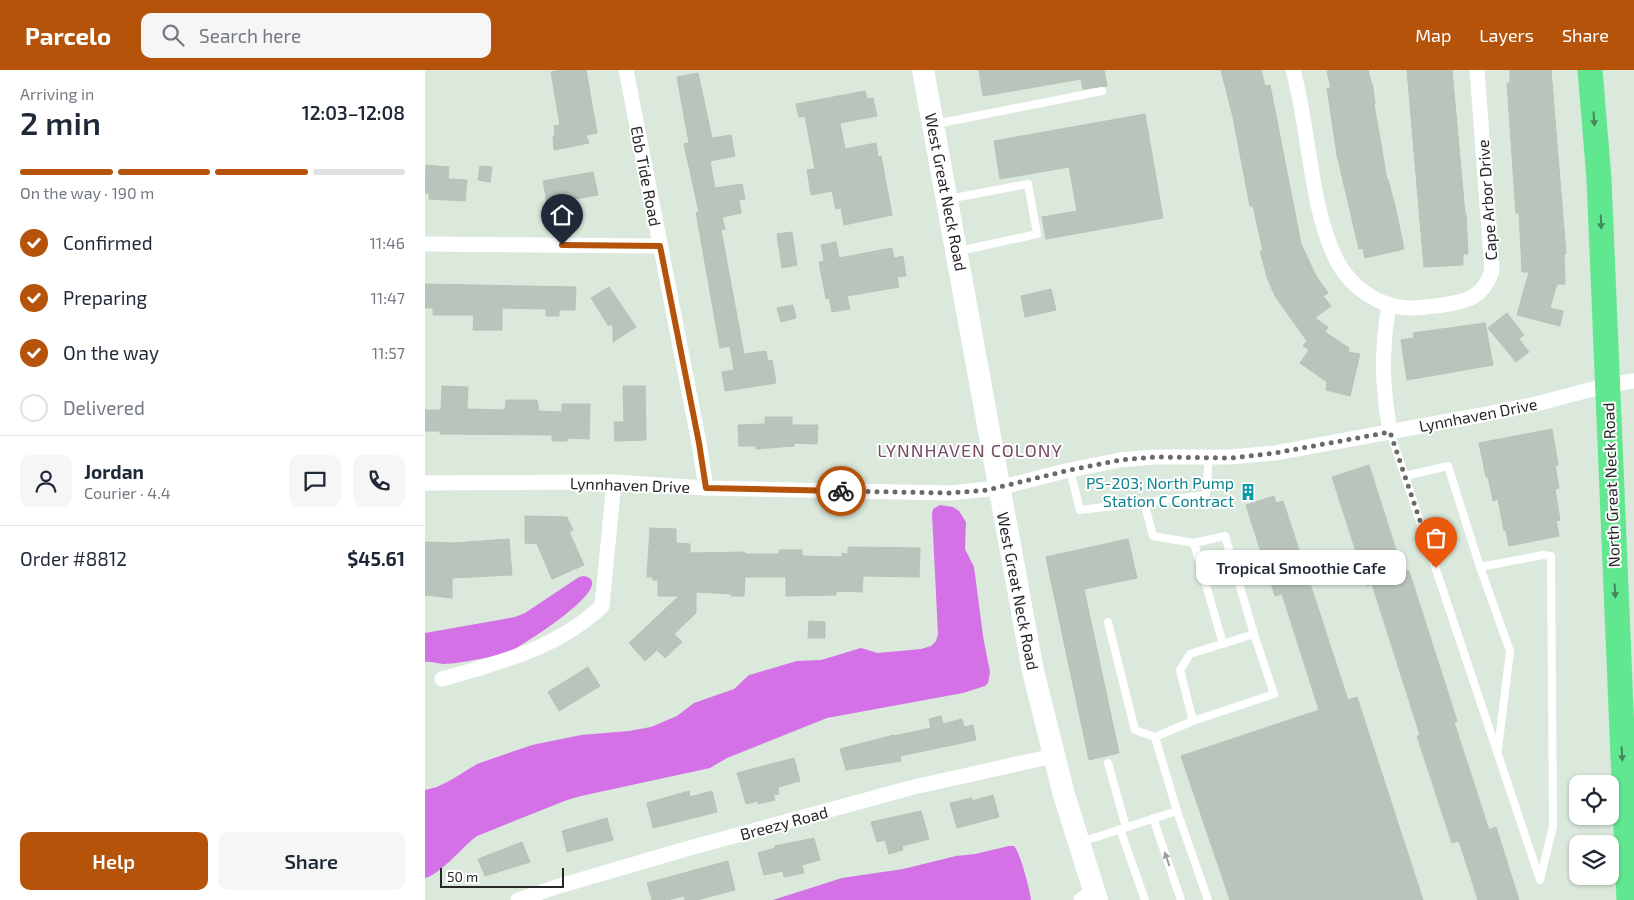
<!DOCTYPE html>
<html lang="en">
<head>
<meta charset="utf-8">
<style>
	body { margin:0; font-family:"Exo 2",sans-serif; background:#f6f6f7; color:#1f2937; height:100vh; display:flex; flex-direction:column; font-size:19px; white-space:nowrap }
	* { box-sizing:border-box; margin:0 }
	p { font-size:16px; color:#747a83 }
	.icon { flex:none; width:28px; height:28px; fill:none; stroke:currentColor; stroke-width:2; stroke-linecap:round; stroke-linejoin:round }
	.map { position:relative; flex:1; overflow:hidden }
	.side { display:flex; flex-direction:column; background:#fff; width:425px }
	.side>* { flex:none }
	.controls { position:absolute; left:1144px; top:705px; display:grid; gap:10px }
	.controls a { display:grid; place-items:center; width:50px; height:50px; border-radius:10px; background:#fff; box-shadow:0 1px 4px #0004; font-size:25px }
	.scale { position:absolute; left:15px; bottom:12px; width:124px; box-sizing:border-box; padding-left:5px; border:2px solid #272727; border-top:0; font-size:14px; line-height:18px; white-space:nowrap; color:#272727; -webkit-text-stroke:4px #fff; paint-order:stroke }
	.pin { position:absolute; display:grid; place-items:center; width:42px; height:42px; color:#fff; margin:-51px -21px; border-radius:50% 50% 50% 0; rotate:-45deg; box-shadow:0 0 5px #0007 }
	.pin .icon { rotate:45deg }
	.courier { position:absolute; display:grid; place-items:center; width:50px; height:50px; margin:-25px; border:4px solid #b45309; border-radius:50%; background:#fff; color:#222; box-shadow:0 1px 6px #0007 }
	.bubble { position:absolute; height:35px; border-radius:10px; background:#fff; box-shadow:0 1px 4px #0004; font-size:16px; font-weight:600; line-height:35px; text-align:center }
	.head em { font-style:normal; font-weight:600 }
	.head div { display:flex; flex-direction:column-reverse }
	.head { display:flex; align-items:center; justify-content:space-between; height:85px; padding:0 20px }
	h1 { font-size:32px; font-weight:600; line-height:38px }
	.bar { display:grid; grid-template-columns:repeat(4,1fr); gap:8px 5px; align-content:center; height:60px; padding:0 20px }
	.bar i { height:6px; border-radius:4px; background:#e0e1e3 }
	.bar .current { background:#b45309 }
	.bar p { grid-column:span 4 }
	.line { display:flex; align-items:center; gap:12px; padding:0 20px; border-top:1px solid #e0e1e3 }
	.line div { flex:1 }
	.round { display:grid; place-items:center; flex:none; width:52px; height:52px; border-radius:10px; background:#f6f6f7 }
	ol { padding:0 20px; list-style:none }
	li { display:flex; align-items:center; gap:15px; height:55px }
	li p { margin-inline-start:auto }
	li .icon { padding:5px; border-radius:50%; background:#b45309; color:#fff; stroke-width:4 }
	li:last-child { color:#747a83 }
	li i { width:28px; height:28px; border:2px solid #e0e1e3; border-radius:50% }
	.primary-button { display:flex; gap:10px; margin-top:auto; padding:10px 20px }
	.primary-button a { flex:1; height:58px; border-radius:10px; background:#b45309; color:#fff; font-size:20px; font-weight:600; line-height:58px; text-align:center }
	.primary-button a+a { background:#f6f6f7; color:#1f2937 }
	header { display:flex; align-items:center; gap:30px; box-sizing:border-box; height:70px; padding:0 25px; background:#b45309; color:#fff }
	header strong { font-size:24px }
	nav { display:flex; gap:28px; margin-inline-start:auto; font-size:18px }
	.search { width:350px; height:45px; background:#f6f6f7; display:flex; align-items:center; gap:12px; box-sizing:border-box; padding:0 18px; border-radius:10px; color:#747a83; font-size:19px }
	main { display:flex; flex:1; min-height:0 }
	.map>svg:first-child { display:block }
	.water { fill:#d471e6 }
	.building { fill:#b9c4bb; stroke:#b4c4b7 }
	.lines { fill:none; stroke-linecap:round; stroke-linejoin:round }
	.lane { stroke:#fff; stroke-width:8 }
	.street { stroke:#fff; stroke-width:15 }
	.secondary { stroke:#fff; stroke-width:22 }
	.primary { stroke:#60e78f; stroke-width:25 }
	.oneway { fill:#44875b }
	.oneway2 { fill:#9e9e9e }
	.done { stroke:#666b66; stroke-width:5; stroke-dasharray:0 9 }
	.route { stroke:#b45309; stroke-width:6 }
	.labels { text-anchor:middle; stroke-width:4; stroke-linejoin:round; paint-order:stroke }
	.street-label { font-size:16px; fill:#272727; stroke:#fff }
	.culture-label { font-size:16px; fill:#0d838f; stroke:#fff; text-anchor:end }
	.neighbourhood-label { font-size:18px; letter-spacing:1px; fill:#754b64; stroke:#fff }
</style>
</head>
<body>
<header>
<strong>Parcelo</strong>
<div class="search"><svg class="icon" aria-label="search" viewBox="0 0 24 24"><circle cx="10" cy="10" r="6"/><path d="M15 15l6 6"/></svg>Search here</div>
<nav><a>Map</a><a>Layers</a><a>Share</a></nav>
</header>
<main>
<section class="side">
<div class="head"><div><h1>2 min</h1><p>Arriving in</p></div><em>12:03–12:08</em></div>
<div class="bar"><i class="current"></i><i class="current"></i><i class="current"></i><i></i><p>On the way · 190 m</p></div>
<ol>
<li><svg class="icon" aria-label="check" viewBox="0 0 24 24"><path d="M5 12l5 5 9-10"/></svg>Confirmed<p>11:46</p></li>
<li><svg class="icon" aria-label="check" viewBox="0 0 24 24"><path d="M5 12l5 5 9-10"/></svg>Preparing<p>11:47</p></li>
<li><svg class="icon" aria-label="check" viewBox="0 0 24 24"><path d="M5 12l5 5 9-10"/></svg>On the way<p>11:57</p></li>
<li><i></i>Delivered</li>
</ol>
<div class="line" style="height:90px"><a class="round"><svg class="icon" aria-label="person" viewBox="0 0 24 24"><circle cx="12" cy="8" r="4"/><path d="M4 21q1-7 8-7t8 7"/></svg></a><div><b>Jordan</b><p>Courier · 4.4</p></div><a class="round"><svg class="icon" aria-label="chat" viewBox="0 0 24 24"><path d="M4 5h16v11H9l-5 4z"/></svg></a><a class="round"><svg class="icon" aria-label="phone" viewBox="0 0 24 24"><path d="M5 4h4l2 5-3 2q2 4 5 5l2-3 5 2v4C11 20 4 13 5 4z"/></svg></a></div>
<div class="line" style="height:65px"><div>Order #8812</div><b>$45.61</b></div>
<div class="primary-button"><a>Help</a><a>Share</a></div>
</section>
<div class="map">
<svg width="1209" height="830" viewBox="0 0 1209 830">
	<rect width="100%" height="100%" fill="#dae9dc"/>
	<g class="water">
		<path d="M515,435L528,437L534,441L541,452L540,479L549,497L558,566L565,602L563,613L560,616L538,623L402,648L302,688L285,698L156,726L142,730L52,766C38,776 15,805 0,808V720L12,717L26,710L52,694L107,675L156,665L204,661L226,657L252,646L269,633L309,619L324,605L372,591L396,590L436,578L453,583L496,579L506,576L511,571L513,564L507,444L508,439Z"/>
		<path d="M159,506C196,514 96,576 86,581C73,586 34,594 19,594C12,594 7,591 0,592V563L90,547L100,543L154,507Z"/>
		<path d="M584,776H589C595,782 605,820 606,830H348L417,808L478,799L531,786L550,784Z"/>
	</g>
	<g class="building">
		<polygon points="136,0 161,0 172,63 161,65 164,73 129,80 128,66 130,66 129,56 135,55 126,2"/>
		<polygon points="554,0 679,0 682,16 658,19 656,9 558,26"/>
		<polygon points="796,0 836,0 840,16 845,15 876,174 891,206 903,223 898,226 906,236 890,248 903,257 900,262 924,278 923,282 935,284 925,326 901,320 902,312 875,293 884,280 878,276 882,271 850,226 843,210 835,181 838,181 828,136 825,136 808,47"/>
		<polygon points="909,0 943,0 948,18 950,34 949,34 962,110 963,109 971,140 979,179 940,188 938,178 934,179 912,85 902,18 906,18 902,1"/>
		<polygon points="982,0 1027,0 1040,144 1041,144 1043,184 1038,184 1038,195 999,197"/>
		<polygon points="1085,0 1126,0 1141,184 1139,184 1140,214 1132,214 1125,238 1138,241 1135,256 1092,245 1104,202 1097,202 1094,143 1091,143 1082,13 1085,13"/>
		<polygon points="273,3 287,68 306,65 310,86 285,91 290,118 317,114 320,129 314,130 316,143 297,147 300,159 296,160 319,284 341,281 343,291 347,290 351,313 300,321 297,302 309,300 305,276 295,278 271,142 274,142 259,74 264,73 252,7"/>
		<polygon points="440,21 442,29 448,28 452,46 415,53 420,79 451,73 453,87 456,86 467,145 419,155 416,138 411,139 407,121 386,125 382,100 390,99 380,46 374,47 371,34"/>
		<polygon points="720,44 738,148 621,169 617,147 652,141 644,97 575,109 569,71"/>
		<polygon points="1,95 24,97 23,109 42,110 40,131 4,129 4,123 0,123"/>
		<polygon points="55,96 67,97 65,112 53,110"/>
		<polygon points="168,102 173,125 138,131 138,128 122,132 118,111"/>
		<polygon points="367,162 372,195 357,198 352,164"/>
		<polygon points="411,172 414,188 467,178 469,188 478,186 481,206 472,207 474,217 422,226 425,239 407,242 404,228 401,229 394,192 399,191 396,175"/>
		<polygon points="0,214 151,217 150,240 134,240 134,246 121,246 121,239 77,238 77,260 48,260 49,245 8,245 8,238 0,238"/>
		<polygon points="184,217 211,257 188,272 188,255 183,255 166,228"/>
		<polygon points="626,219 631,240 600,247 596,226"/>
		<polygon points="368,235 371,248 356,252 352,238"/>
		<polygon points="1082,243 1099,265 1094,269 1104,282 1091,292 1063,258"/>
		<polygon points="1060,253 1068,295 982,310 976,270 989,268 988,263"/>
		<polygon points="17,316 43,317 42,339 80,340 81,330 112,330 114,341 137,342 137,334 165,334 164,369 142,368 142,371 127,371 127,365 15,364 15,361 0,361 0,340 16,340"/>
		<polygon points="198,316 220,316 221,370 190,371 189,352 199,352"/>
		<polygon points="340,347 367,347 367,355 393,355 392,374 369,373 369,376 331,379 331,376 314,376 313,355 340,354"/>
		<polygon points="1127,359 1133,395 1130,395 1134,418 1130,419 1135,450 1131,451 1134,466 1084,476 1081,460 1079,461 1073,429 1068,431 1063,407 1061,407 1054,373"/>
		<polygon points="944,395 978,502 984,501 1032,651 1029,652 1064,760 1071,757 1094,830 1053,830 1034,771 1027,773 992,666 995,665 947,514 942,516 907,407"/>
		<polygon points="849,426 851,433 858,431 923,630 932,627 998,830 805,830 756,686 894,640 857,524 850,526 821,435"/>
		<polygon points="100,446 142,447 148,460 144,462 159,495 127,509 112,474 100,473"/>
		<polygon points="225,458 251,459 251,473 265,474 265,483 320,482 320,484 354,484 354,480 377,480 377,486 417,487 417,483 423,484 423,477 495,478 494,507 438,506 437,522 411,521 411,525 361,526 361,507 320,507 319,526 306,526 307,524 271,522 271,543 249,564 257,572 240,588 232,580 220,591 204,573 254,526 233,526 233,510 228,510 228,507 222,507"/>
		<polygon points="84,469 87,505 27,508 27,528 0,525 0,472 29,473"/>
		<polygon points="703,469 712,508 659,519 694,683 664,690 621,487"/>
		<polygon points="384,551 400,552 400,568 383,568"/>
		<polygon points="163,597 175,616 134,641 123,622"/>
		<polygon points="516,646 518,654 537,649 539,657 548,655 551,670 475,686 476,691 421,700 415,679 469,665 469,666 506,658 504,649"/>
		<polygon points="369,688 375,711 353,717 354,724 348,725 350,730 333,734 333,731 321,734 312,703"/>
		<polygon points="264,721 265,727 287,721 292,742 228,758 222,733"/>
		<polygon points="568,725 574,747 532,758 525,733 547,728 547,731"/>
		<polygon points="496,741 504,769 477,776 478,780 464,784 460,770 452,772 446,752"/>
		<polygon points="182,748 188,770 142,782 137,761"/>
		<polygon points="389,768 395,790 377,795 379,803 359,807 358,801 339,805 333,783 350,778 350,776"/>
		<polygon points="97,772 105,792 60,806 53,789"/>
		<polygon points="303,791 310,820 272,830 260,830 259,826 242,830 227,830 222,813"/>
	</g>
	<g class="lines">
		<g class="lane">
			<polyline points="511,54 677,21"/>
			<polyline points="523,129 603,114 612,164 534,181"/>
			<polyline points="965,362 1115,810 1128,756 1126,486 1118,485 1055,497 1023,396 980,406"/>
			<polyline points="645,400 655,440 781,425 784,387"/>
			<polyline points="719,432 728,466 769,473 800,466 829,564 765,584 755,600 768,651"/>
			<polyline points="769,473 798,574"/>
			<polyline points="1055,497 1085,581 1073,679"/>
			<polyline points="683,552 710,660 730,667"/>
			<polyline points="683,693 701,757"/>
			<polyline points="752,741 783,830"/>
			<polyline points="728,748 756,830"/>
			<polyline points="695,759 720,830"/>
			<polyline points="656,772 752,741 730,667 768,651 849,624 829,564"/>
		</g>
		<g class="street">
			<polyline points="201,0 274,373 281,418"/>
			<path d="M868,0C885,60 884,137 913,193C925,214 945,230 969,236C986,240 1001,237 1018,235C1044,231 1058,227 1067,201L1052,0"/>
			<polyline points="0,174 235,176"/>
			<path d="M964,235C956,281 957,315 965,362"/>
			<polyline points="0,413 189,412 281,418 525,423 574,418 640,401 695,390 729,387 805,387 850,383 1062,344 1115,333 1183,315 1209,311"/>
			<path d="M17,609C74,593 133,578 177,536L189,412"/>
			<polyline points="93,830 131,817 261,779 489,717 628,686"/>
			<polyline points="656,830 669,821"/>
		</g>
		<polyline class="secondary" points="498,0 608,601 639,725 672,830"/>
		<polyline class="primary" points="1165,0 1174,109 1204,830"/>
	</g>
	<defs><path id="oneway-solid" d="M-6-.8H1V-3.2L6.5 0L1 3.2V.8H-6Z" transform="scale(1.25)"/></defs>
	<g class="oneway">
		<use href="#oneway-solid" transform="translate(1169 49) rotate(86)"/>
		<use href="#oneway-solid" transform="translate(1176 152) rotate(88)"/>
		<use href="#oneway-solid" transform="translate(1190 521) rotate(87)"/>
		<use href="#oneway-solid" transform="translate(1197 684) rotate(87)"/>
	</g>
	<use class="oneway2" href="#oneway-solid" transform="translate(742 789) rotate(-109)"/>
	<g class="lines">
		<polyline class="done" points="416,421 525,423 562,420 645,400 696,390 729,387 805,388 850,383 965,362 1011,498"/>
		<polyline class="route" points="137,175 235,176 274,373 281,418 416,421"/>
	</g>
	<defs>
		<g id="building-bare" transform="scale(1.35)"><path d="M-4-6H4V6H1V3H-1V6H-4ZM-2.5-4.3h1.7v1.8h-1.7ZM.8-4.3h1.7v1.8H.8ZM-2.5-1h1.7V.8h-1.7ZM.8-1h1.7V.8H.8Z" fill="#0f9aa8" stroke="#fff" stroke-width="2.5" paint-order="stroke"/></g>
	</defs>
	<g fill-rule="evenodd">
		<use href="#building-bare" x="823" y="422"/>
	</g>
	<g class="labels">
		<g class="street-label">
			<text transform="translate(221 106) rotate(79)" y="6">Ebb Tide Road</text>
			<text transform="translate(521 122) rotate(79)" y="6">West Great Neck Road</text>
			<text transform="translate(1062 130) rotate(-94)" y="6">Cape Arbor Drive</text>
			<text transform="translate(1053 345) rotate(-11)" y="6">Lynnhaven Drive</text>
			<text transform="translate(205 415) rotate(2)" y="6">Lynnhaven Drive</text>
			<text transform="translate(1186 415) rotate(-92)" y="6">North Great Neck Road</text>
			<text transform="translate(593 521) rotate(79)" y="6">West Great Neck Road</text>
			<text transform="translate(359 753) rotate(-15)" y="6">Breezy Road</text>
		</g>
		<g class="culture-label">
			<text x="809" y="419">PS-203; North Pump<tspan x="809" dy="18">Station C Contract</tspan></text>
		</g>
		<g class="neighbourhood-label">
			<text x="545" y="387">LYNNHAVEN COLONY</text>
		</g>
	</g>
</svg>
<div class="controls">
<a><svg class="icon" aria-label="locate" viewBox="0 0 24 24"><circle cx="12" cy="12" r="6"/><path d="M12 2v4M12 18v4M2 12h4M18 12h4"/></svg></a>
<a><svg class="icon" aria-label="layers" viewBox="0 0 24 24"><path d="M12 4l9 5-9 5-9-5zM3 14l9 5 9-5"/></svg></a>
</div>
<div class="scale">50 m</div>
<div class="pin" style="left:1011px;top:498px;background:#ea580c"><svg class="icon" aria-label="bag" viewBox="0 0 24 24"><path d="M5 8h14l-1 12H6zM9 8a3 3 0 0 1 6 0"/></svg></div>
<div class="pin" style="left:137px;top:175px;background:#1f2937"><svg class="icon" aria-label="home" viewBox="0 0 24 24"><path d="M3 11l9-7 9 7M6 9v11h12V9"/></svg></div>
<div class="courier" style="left:416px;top:421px"><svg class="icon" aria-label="bike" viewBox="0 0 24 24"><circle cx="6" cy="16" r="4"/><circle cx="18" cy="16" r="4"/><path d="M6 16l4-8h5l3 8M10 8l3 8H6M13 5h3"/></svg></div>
<div class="bubble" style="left:771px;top:480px;width:210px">Tropical Smoothie Cafe</div>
</div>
</main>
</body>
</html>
